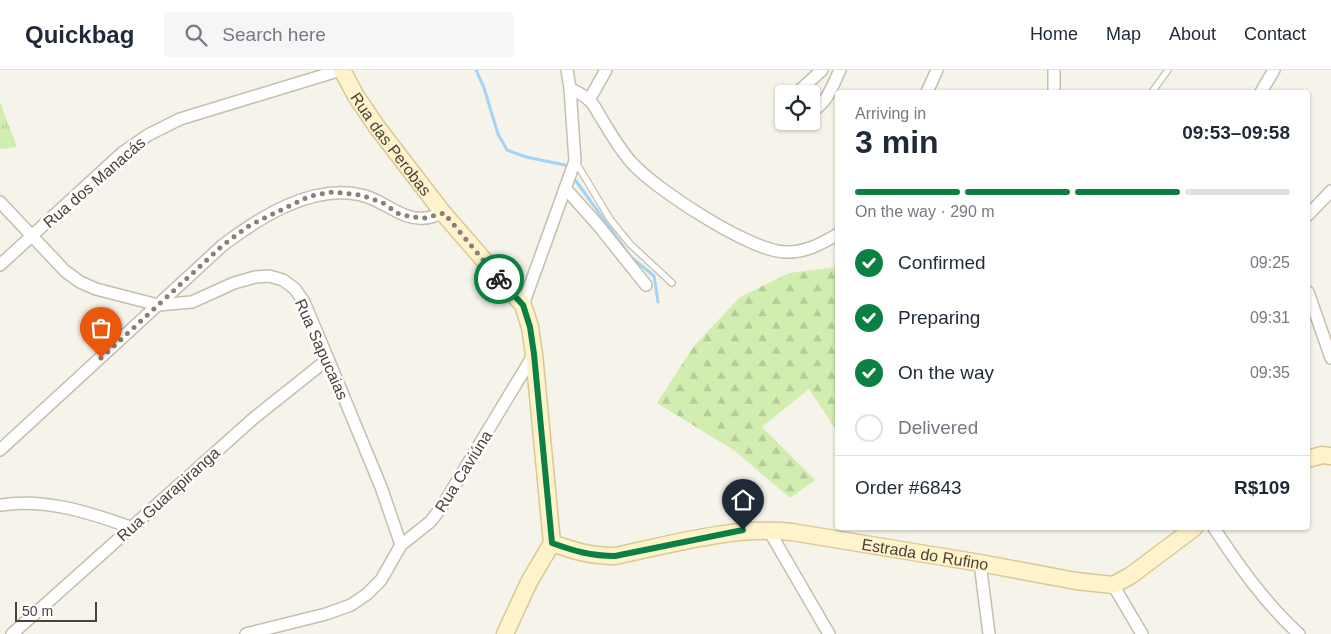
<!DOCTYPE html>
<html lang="en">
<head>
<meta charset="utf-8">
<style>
	body { margin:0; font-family:Arial,sans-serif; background:#f6f6f7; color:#1f2937; height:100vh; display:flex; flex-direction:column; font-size:19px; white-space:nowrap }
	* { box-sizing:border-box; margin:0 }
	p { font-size:16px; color:#747a83 }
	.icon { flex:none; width:28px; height:28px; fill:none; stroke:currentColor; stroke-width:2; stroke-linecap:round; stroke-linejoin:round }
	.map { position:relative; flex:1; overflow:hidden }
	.details { position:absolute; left:835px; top:20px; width:475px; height:440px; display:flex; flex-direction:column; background:#fff; border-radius:5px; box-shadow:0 1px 4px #0004 }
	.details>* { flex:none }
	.controls { position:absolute; left:775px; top:15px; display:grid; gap:10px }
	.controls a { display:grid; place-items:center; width:45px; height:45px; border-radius:5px; background:#fff; box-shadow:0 1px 4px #0004; font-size:25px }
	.scale { position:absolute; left:15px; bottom:12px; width:82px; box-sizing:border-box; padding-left:5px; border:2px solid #4b4337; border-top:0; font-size:14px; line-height:18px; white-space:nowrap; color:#4b4337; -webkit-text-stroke:4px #fff; paint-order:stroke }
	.pin { position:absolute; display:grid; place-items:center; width:42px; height:42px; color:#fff; margin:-51px -21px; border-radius:50% 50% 50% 0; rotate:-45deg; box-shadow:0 0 5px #0007 }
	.pin .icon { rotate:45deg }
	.courier { position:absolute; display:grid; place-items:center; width:50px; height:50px; margin:-25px; border:4px solid #0b8043; border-radius:50%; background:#fff; color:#222; box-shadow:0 1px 6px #0007 }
	.head em { font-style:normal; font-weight:700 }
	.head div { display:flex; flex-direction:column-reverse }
	.head { display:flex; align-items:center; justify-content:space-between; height:85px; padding:0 20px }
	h1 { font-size:32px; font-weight:700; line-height:38px }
	.bar { display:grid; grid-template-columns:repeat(4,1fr); gap:8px 5px; align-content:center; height:60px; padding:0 20px }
	.bar i { height:6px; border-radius:4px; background:#e0e1e3 }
	.bar .on { background:#0b8043 }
	.bar p { grid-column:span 4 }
	.line { display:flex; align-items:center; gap:12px; padding:0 20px; border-top:1px solid #e0e1e3 }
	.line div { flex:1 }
	ol { padding:0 20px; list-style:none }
	li { display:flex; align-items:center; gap:15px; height:55px }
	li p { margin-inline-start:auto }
	li .icon { padding:5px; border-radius:50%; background:#0b8043; color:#fff; stroke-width:4 }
	li:last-child { color:#747a83 }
	li i { width:28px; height:28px; border:2px solid #e0e1e3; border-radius:50% }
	header { display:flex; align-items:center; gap:30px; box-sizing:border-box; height:70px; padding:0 25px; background:#fff; border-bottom:1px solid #e0e1e3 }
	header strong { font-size:24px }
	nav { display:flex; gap:28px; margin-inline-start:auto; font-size:18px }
	.search { width:350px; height:45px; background:#f6f6f7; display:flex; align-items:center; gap:12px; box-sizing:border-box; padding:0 18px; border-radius:5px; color:#747a83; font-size:19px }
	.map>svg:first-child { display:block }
	.forest { fill:url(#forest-firs) }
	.park { fill:url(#park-tufts) }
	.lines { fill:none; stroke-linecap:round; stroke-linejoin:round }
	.stream { stroke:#a2d4f7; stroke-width:3 }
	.lane-casing { stroke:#c6beae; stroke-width:8 }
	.street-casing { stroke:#c6beae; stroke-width:14 }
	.secondary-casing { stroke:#dac896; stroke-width:19 }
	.lane { stroke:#fff; stroke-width:5.5 }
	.street { stroke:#fff; stroke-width:11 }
	.secondary { stroke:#fff3cb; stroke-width:16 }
	.done { stroke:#878176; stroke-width:5; stroke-dasharray:0 9 }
	.route { stroke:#0b8043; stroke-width:6 }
	.labels { text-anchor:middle; stroke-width:5; stroke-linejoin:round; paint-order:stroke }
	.street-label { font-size:16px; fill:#4b4337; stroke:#fff }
</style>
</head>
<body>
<header>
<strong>Quickbag</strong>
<div class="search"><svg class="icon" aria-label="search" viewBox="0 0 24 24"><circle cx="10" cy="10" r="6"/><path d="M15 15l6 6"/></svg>Search here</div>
<nav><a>Home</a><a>Map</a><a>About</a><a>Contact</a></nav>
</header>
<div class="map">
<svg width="1331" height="564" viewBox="0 0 1331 564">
	<defs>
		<pattern id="forest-firs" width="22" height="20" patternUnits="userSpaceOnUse" patternTransform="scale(1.25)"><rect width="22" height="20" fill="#d1edb0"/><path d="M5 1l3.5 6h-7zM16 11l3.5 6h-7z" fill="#b5cc98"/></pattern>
		<pattern id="park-tufts" width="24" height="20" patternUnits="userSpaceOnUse" patternTransform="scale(1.25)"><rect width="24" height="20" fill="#d1edb0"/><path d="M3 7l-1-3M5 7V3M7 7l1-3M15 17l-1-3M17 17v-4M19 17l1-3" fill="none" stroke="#b5cc98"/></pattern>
	</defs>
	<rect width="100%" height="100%" fill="#f6f3ea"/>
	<polygon class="forest" points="837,197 837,361 809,319 762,357 815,410 790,428 735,381 657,333 694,276 740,227 789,203"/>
	<polygon class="park" points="0,32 17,77 0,79"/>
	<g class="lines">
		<g class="stream">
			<polyline points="476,0 484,18 498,64 507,80 526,87 565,95"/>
			<polyline points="576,111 631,187 654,206 658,232"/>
		</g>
		<g class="lane-casing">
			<g id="lane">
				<polyline points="1152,22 1168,0"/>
				<polyline points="575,91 610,149 630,174 672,213"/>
			</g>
		</g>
		<g class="street-casing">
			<g id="street">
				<path d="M567,0L570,18C576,22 584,25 589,30C594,34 597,41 600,46C610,62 619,79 632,93C655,119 750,181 785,182C805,183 821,174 838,164"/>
				<polyline points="1054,0 1054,22"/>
				<polyline points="927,22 937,0"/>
				<polyline points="1261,22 1274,0"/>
				<polyline points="796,24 822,0"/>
				<polyline points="589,30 606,0"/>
				<path d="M811,41C827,35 833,14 840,0"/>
				<polyline points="565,118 598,155 646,215"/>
				<polyline points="0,132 65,201 80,212 96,219 158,235 192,232 234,213 255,207 269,206 283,210 295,219 304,232 328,289 381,417 401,475"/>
				<polyline points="1308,145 1331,121"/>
				<polyline points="0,195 122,83 148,65 180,49 341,0"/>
				<polyline points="1308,222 1331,288"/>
				<polyline points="523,235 575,91 570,18"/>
				<path d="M0,380L223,175C260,147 312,114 361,125C383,129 401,151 425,148C431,148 438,144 443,143"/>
				<path d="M0,435C45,428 88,442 130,457"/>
				<path d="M1214,458C1239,496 1265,533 1299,564"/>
				<polyline points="768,459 829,564"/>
				<polyline points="980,493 989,564"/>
				<polyline points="1113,515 1142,564"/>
				<polyline points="12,564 254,348 328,289"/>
				<polyline points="246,564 326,544 351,535 367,524 381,510 401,475 430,452 441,438 534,284"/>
			</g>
		</g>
		<g class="secondary-casing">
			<g id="secondary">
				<path id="s1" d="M342,0L356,26L377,57L443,143L523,235L530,257L534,284L552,473"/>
				<polyline points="1308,389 1322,385 1331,386"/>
				<path id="s2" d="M552,473C574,481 591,486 615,486C673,474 733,456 792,462L980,493L1076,511L1113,515L1130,506L1194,458"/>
				<polyline points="505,564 529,512 552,473"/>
			</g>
		</g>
		<use href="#lane" class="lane"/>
		<use href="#street" class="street"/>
		<use href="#secondary" class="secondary"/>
	</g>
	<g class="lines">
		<polyline class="done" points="101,288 223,175 250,155 310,126 333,122 361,125 383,133 399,144 412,147 425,148 444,143 499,209"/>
		<path class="route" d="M499,209L523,235L530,257L534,284L552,473C574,481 591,486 615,486L743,460"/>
	</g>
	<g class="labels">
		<g class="street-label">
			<text dy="6" stroke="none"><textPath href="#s1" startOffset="89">Rua das Perobas</textPath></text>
			<text transform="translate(94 112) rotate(-41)" y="6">Rua dos Manacás</text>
			<text transform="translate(322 279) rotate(66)" y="6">Rua Sapucaias</text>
			<text transform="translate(463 401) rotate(-58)" y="6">Rua Caviúna</text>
			<text transform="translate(168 424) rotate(-42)" y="6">Rua Guarapiranga</text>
			<text dy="6" stroke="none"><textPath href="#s2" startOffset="379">Estrada do Rufino</textPath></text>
		</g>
	</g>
</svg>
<div class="controls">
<a><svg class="icon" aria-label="locate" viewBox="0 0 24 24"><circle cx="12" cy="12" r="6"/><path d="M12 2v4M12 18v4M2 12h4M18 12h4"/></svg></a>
</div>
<div class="scale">50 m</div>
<div class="pin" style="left:101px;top:288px;background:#ea580c"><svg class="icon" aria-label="bag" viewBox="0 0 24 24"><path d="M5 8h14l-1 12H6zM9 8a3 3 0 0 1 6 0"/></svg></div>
<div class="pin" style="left:743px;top:460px;background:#1f2937"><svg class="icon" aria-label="home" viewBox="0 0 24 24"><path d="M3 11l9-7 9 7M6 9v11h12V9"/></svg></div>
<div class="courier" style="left:499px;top:209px"><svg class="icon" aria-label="bike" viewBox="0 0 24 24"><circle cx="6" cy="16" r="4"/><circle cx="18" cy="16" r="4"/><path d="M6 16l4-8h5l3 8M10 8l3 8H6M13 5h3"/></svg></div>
<section class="details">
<div class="head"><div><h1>3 min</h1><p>Arriving in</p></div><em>09:53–09:58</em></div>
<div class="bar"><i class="on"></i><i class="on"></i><i class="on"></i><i></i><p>On the way · 290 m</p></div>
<ol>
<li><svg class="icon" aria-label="check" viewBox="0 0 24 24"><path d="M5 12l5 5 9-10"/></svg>Confirmed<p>09:25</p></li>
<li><svg class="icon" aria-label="check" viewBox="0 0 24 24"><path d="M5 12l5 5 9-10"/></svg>Preparing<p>09:31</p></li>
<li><svg class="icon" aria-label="check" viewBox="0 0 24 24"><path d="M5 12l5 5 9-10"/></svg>On the way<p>09:35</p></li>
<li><i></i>Delivered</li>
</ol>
<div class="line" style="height:65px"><div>Order #6843</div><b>R$109</b></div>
</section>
</div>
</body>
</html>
